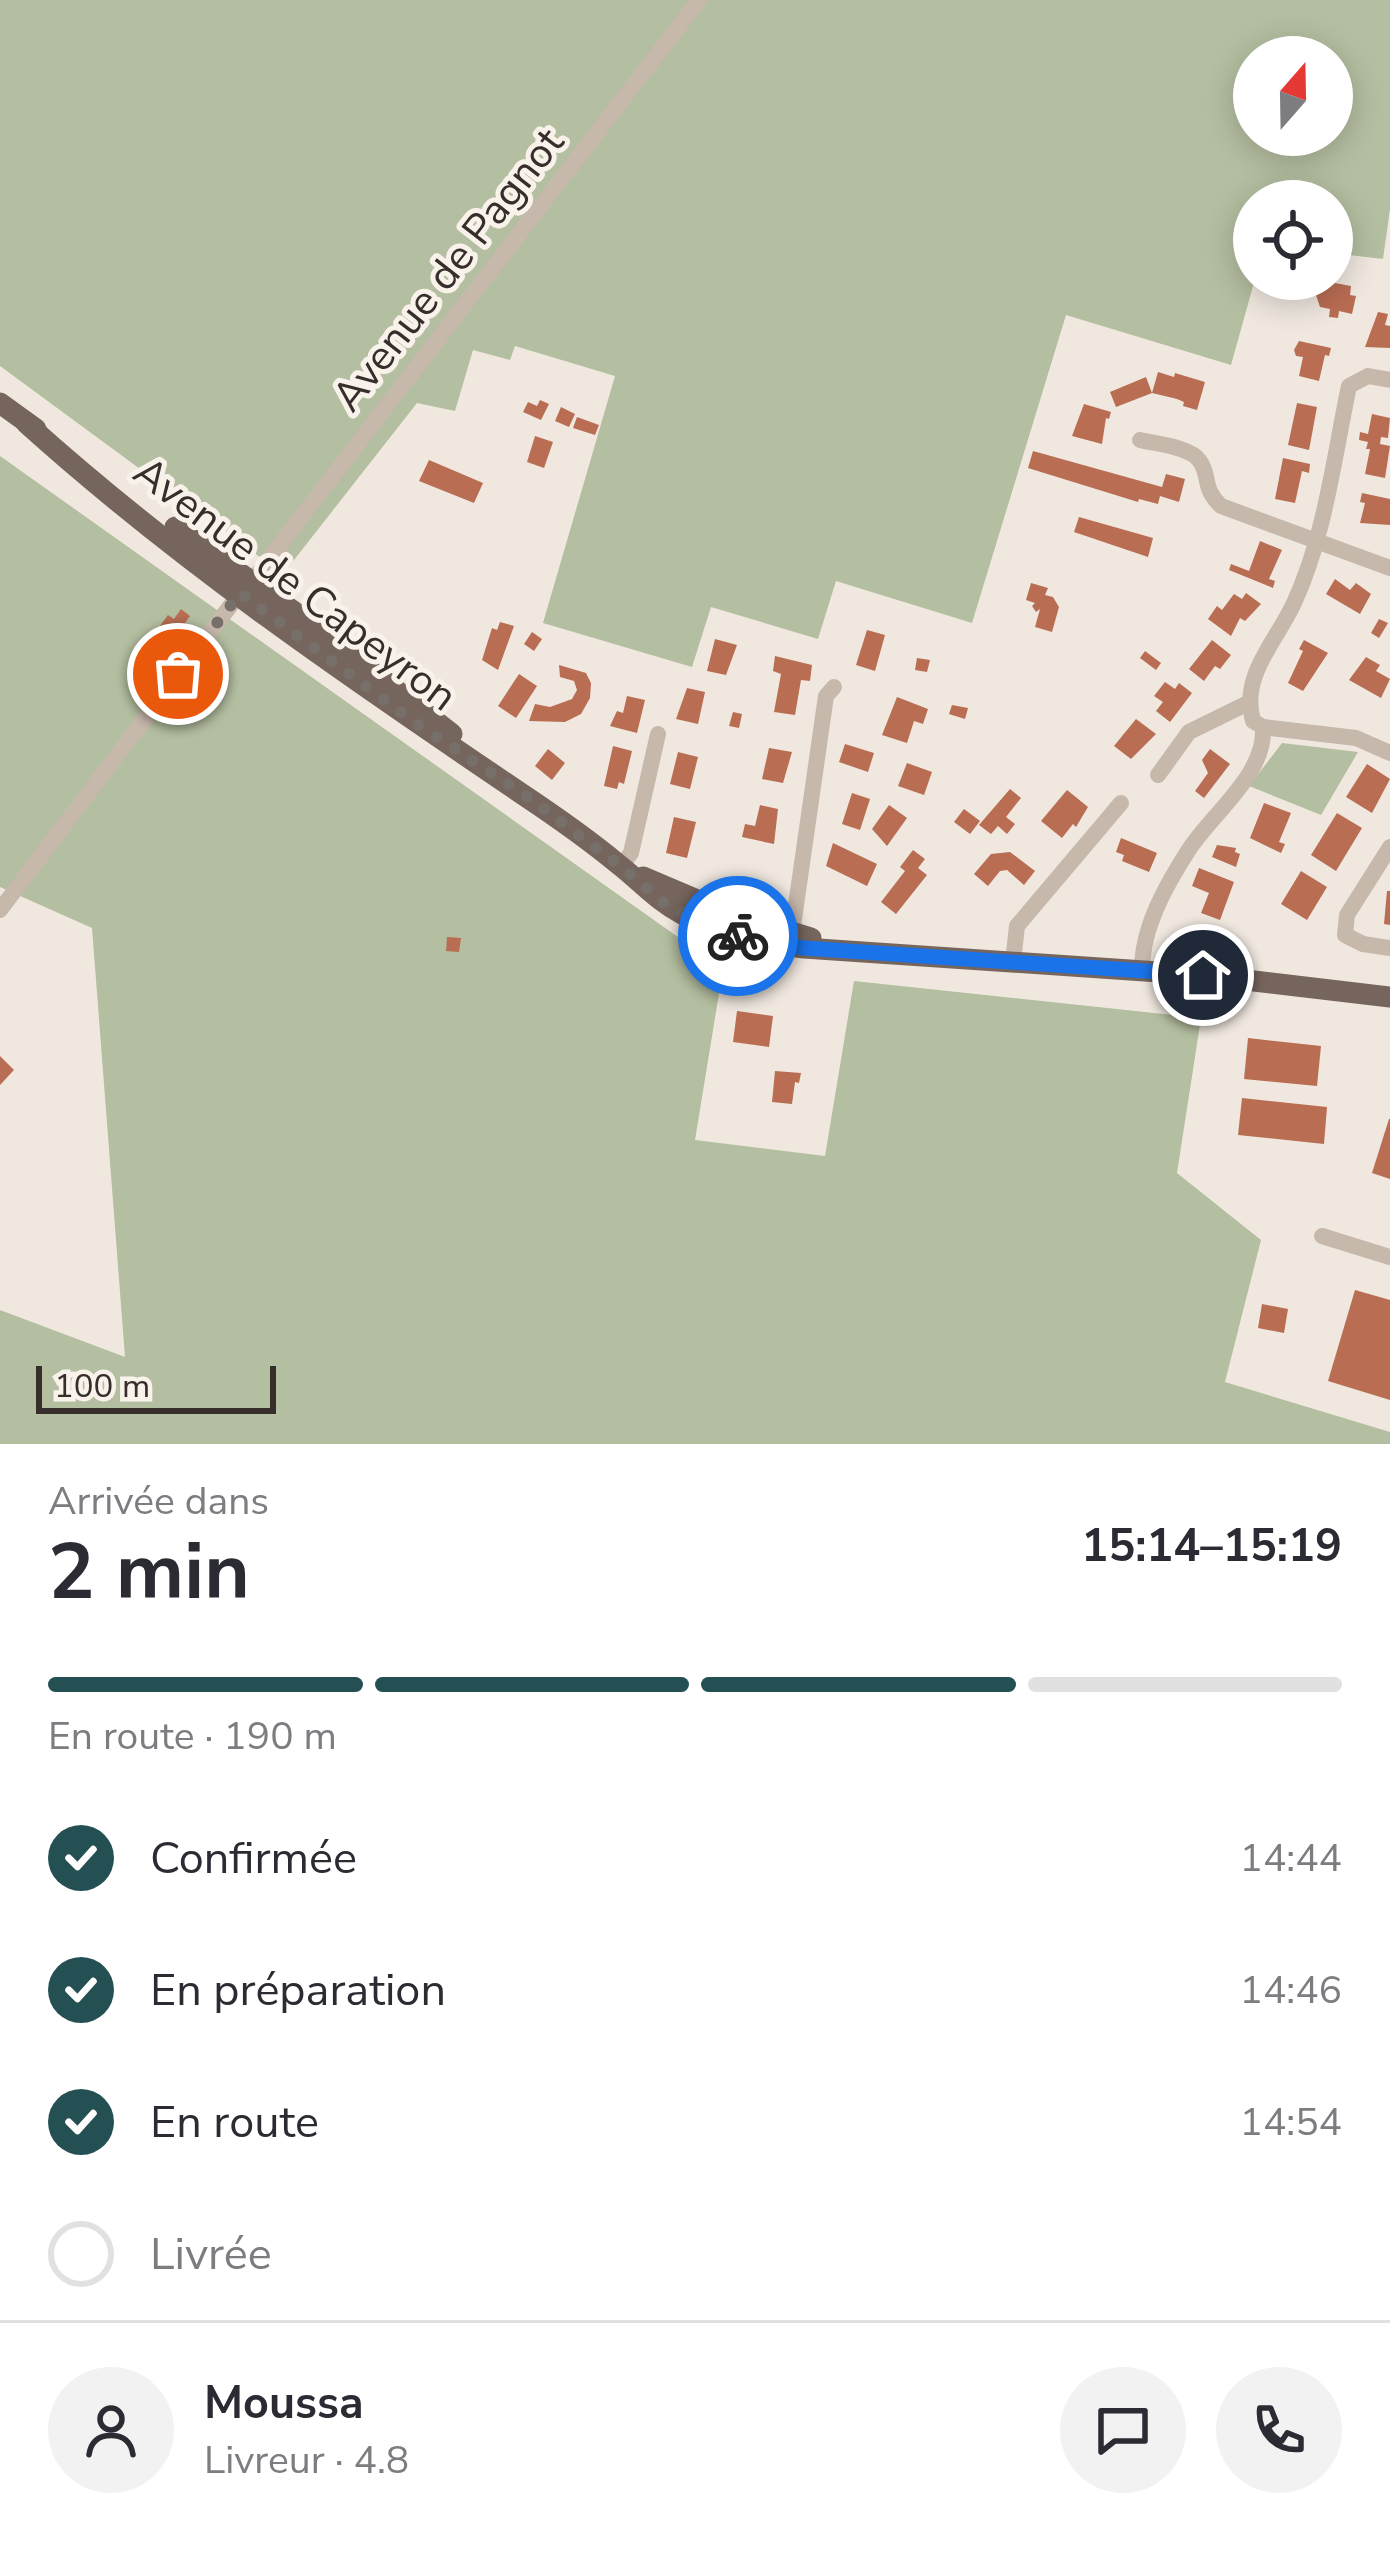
<!DOCTYPE html>
<html lang="fr">
<head>
<meta charset="utf-8">
<style>
	body { margin:0; font-family:"Nunito Sans",sans-serif; background:#f2f2f3; color:#2b2b33; height:100vh; display:flex; flex-direction:column; font-size:45px; white-space:nowrap }
	* { box-sizing:border-box; margin:0 }
	p { font-size:39px; color:#7c7c81 }
	.icon { flex:none; width:66px; height:66px; fill:none; stroke:currentColor; stroke-width:2; stroke-linecap:round; stroke-linejoin:round }
	.map { position:relative; height:1444px; overflow:hidden }
	.sheet { display:flex; flex-direction:column; background:#fff; flex:1 }
	.sheet>* { flex:none }
	.needle { width:78px; rotate:20deg }
	.controls { position:absolute; left:1233px; top:36px; display:grid; gap:24px }
	.controls a { display:grid; place-items:center; width:120px; height:120px; border-radius:50%; background:#fff; box-shadow:0 6px 30px #0003; font-size:60px }
	.scale { position:absolute; left:36px; bottom:30px; width:240px; box-sizing:border-box; padding-left:12px; border:6px solid #362e2a; border-top:0; font-size:33px; line-height:42px; white-space:nowrap; color:#362e2a; -webkit-text-stroke:9px #f8f2eb; paint-order:stroke }
	.pin { position:absolute; display:grid; place-items:center; width:102px; height:102px; color:#fff; margin:-51px; border:6px solid #fff; border-radius:50%; box-shadow:0 3px 12px #0007 }
	.courier { position:absolute; display:grid; place-items:center; width:120px; height:120px; margin:-60px; border:9px solid #1a73e8; border-radius:50%; background:#fff; color:#222; box-shadow:0 3px 15px #0007 }
	.head em { font-style:normal; font-weight:700 }
	.head div { display:flex; flex-direction:column-reverse }
	.head { display:flex; align-items:center; justify-content:space-between; height:204px; padding:0 48px }
	h1 { font-size:78px; font-weight:700; line-height:90px }
	.bar { display:grid; grid-template-columns:repeat(4,1fr); gap:18px 12px; align-content:center; height:144px; padding:0 48px }
	.bar i { height:15px; border-radius:9px; background:#e1e1e2 }
	.bar .current { background:#245053 }
	.bar p { grid-column:span 4 }
	.line { display:flex; align-items:center; gap:30px; padding:0 48px; border-top:3px solid #e1e1e2 }
	.line div { flex:1 }
	.round { display:grid; place-items:center; flex:none; width:126px; height:126px; border-radius:63px; background:#f2f2f3 }
	ol { padding:0 48px; list-style:none }
	li { display:flex; align-items:center; gap:36px; height:132px }
	li p { margin-inline-start:auto }
	li .icon { padding:12px; border-radius:50%; background:#245053; color:#fff; stroke-width:4 }
	li:last-child { color:#7c7c81 }
	li i { width:66px; height:66px; border:6px solid #e1e1e2; border-radius:50% }
	.map>svg:first-child { display:block }
	.green { fill:#b4bea0; fill-rule:evenodd }
	.building { fill:#b96d53 }
	.lines { fill:none; stroke-linecap:round; stroke-linejoin:round }
	.minor { stroke:#c7b8ac; stroke-width:16 }
	.major { stroke:#76655d; stroke-width:21 }
	.done { stroke:#776f69; stroke-width:12; stroke-dasharray:0 21.6 }
	.route { stroke:#1a73e8; stroke-width:15 }
	.labels { text-anchor:middle; stroke-width:10; stroke-linejoin:round; paint-order:stroke }
	.street-label { font-size:42px; fill:#362e2a; stroke:#f8f2eb }
</style>
</head>
<body>
<div class="map">
<svg width="1390" height="1444" viewBox="0 0 1390 1444">
	<rect width="100%" height="100%" fill="#f0e8df"/>
	<g class="green">
		<path d="M0,0H1390V209L1383,259L1332,253V201H1254L1255,279L1231,365L1066,315L972,623L836,581L818,639L711,607L692,667L543,623L615,376L515,346L510,360L473,350L455,411L417,403L283,574L0,366ZM1254,57H1332V135H1254Z"/>
		<polygon points="0,456 723,969 695,1140 825,1156 854,981 1201,1018 1177,1173 1261,1240 1225,1382 1390,1432 1390,1444 0,1444 0,1310 125,1357 92,928 0,887"/>
		<polygon points="1282,743 1358,752 1321,815 1249,786"/>
	</g>
	<g class="building">
		<polygon points="1319,280 1351,286 1350,295 1356,296 1352,314 1339,311 1338,318 1329,317 1330,309 1320,307 1316,295"/>
		<polygon points="1378,312 1388,314 1385,325 1390,326 1390,348 1365,347"/>
		<polygon points="1299,341 1331,348 1329,356 1325,355 1319,381 1299,376 1303,357 1296,356 1294,350"/>
		<polygon points="1158,372 1174,377 1175,373 1205,382 1197,410 1183,406 1184,402 1177,399 1152,393"/>
		<polygon points="1146,377 1152,393 1116,407 1110,392"/>
		<polygon points="540,400 549,404 541,420 523,412 528,402 537,406"/>
		<polygon points="1297,403 1317,407 1309,450 1288,445"/>
		<polygon points="1084,404 1111,412 1109,419 1106,418 1102,444 1072,436"/>
		<polygon points="561,407 575,414 569,427 555,421"/>
		<polygon points="1372,414 1390,418 1388,438 1381,437 1380,444 1390,446 1385,478 1365,474 1370,449 1366,449 1368,442 1359,440 1360,432 1368,434"/>
		<polygon points="577,417 599,425 595,435 573,428"/>
		<polygon points="535,436 553,442 544,468 527,462"/>
		<polygon points="1033,451 1162,487 1166,474 1185,479 1179,502 1160,496 1158,504 1139,499 1138,502 1028,468"/>
		<polygon points="1283,458 1310,464 1309,473 1302,471 1295,503 1275,499"/>
		<polygon points="429,460 483,483 474,503 419,481"/>
		<polygon points="1362,493 1390,499 1390,525 1360,523 1365,503 1360,502"/>
		<polygon points="1079,517 1153,538 1148,557 1074,532"/>
		<polygon points="1260,541 1282,550 1269,579 1275,581 1273,588 1229,570 1231,564 1249,571"/>
		<polygon points="1335,579 1350,590 1356,583 1371,594 1360,614 1326,594"/>
		<polygon points="1031,583 1048,588 1045,595 1053,597 1059,607 1052,632 1035,627 1040,609 1036,612 1032,606 1035,603 1026,600"/>
		<polygon points="1246,593 1261,604 1245,621 1240,618 1231,636 1208,619 1217,606 1222,610 1234,594 1242,599"/>
		<polygon points="181,609 190,616 164,653 148,642 168,615 174,619"/>
		<polygon points="1379,619 1388,623 1379,638 1371,633"/>
		<polygon points="500,622 514,626 498,670 482,660 492,628 497,630"/>
		<polygon points="867,630 885,635 875,671 856,665"/>
		<polygon points="532,632 542,639 534,651 524,644"/>
		<polygon points="715,639 737,645 726,675 707,671"/>
		<polygon points="1212,640 1231,655 1220,669 1215,666 1204,681 1189,669"/>
		<polygon points="1304,640 1328,653 1303,691 1288,683 1303,651 1299,649"/>
		<polygon points="1145,651 1161,663 1156,670 1140,658"/>
		<polygon points="775,656 812,665 810,681 801,680 795,715 774,712 781,674 773,671"/>
		<polygon points="1366,657 1380,665 1376,671 1390,679 1381,698 1349,680"/>
		<polygon points="917,658 930,660 927,672 915,670"/>
		<polygon points="559,665 586,673 591,683 590,698 581,714 565,722 529,721 535,704 550,707 572,699 577,690 574,681 560,677"/>
		<polygon points="519,674 537,686 516,718 498,706"/>
		<polygon points="1165,682 1175,689 1179,683 1192,693 1170,722 1156,711 1163,702 1154,696"/>
		<polygon points="687,688 705,692 698,724 676,719"/>
		<polygon points="627,696 645,700 637,733 610,726 617,711 623,713"/>
		<polygon points="897,697 928,709 923,724 914,721 907,743 882,735"/>
		<polygon points="952,705 968,708 965,719 949,714"/>
		<polygon points="733,712 742,714 739,728 729,726"/>
		<polygon points="1136,719 1156,734 1131,759 1114,746"/>
		<polygon points="845,744 874,753 868,772 839,762"/>
		<polygon points="613,746 632,751 624,784 619,782 617,789 604,786"/>
		<polygon points="769,748 792,752 783,783 762,779"/>
		<polygon points="548,749 565,763 552,780 535,766"/>
		<polygon points="1210,749 1230,764 1204,798 1195,791 1208,773 1202,760"/>
		<polygon points="678,752 698,757 690,789 670,784"/>
		<polygon points="907,763 932,772 924,795 898,786"/>
		<polygon points="1367,764 1390,779 1372,813 1346,797"/>
		<polygon points="1010,789 1021,798 1006,817 1015,824 1007,834 998,826 991,834 979,825"/>
		<polygon points="1067,790 1088,807 1076,827 1073,824 1062,838 1041,821"/>
		<polygon points="852,793 870,799 860,830 842,824"/>
		<polygon points="1264,803 1291,813 1279,842 1285,844 1281,853 1250,838"/>
		<polygon points="760,805 778,809 774,844 742,837 745,824 755,826"/>
		<polygon points="889,805 907,818 887,846 872,829"/>
		<polygon points="964,809 980,821 970,834 954,822"/>
		<polygon points="1337,813 1362,828 1336,871 1311,855"/>
		<polygon points="674,817 696,822 687,858 666,853"/>
		<polygon points="1121,838 1157,853 1149,872 1122,861 1124,855 1116,852"/>
		<polygon points="833,843 877,864 867,886 826,866"/>
		<polygon points="1217,845 1236,848 1235,852 1240,854 1236,867 1212,857"/>
		<polygon points="913,850 925,859 918,868 927,875 896,914 881,902 905,871 900,867"/>
		<polygon points="1010,852 1035,871 1024,885 1007,870 1000,871 988,886 974,874 991,854"/>
		<polygon points="1199,868 1234,882 1220,920 1201,913 1209,893 1192,886"/>
		<polygon points="1301,871 1327,887 1307,920 1281,904"/>
		<polygon points="1387,891 1390,891 1390,925 1384,924"/>
		<polygon points="447,937 461,938 459,952 446,951"/>
		<polygon points="737,1011 773,1016 769,1047 733,1042"/>
		<polygon points="1248,1038 1321,1046 1317,1086 1244,1079"/>
		<polygon points="0,1056 14,1070 0,1085"/>
		<polygon points="775,1071 801,1073 799,1083 795,1082 792,1104 772,1102"/>
		<polygon points="1242,1098 1327,1107 1324,1144 1238,1135"/>
		<polygon points="1389,1119 1390,1119 1390,1179 1372,1173"/>
		<polygon points="1355,1290 1390,1300 1390,1400 1328,1381"/>
		<polygon points="1262,1304 1288,1309 1284,1333 1258,1328"/>
	</g>
	<g class="lines">
		<g class="minor">
			<path d="M1390,380L1368,376L1349,386C1334,457 1325,536 1294,603C1276,642 1240,676 1253,721L1263,727L1356,738L1390,753"/>
			<path d="M1140,440C1156,444 1190,447 1199,460C1211,475 1201,487 1221,506L1390,568"/>
			<polyline points="252,581 699,0"/>
			<polyline points="1158,775 1189,732 1248,703"/>
			<polyline points="1390,847 1347,915 1345,935 1363,944 1390,948"/>
			<polyline points="621,866 631,853 658,734"/>
			<polyline points="0,910 240,593"/>
			<polyline points="792,933 826,696 834,687"/>
			<polyline points="1013,962 1017,926 1121,803"/>
			<path d="M1142,970C1142,928 1165,887 1188,851C1212,813 1266,775 1263,727"/>
			<polyline points="1322,1236 1390,1257"/>
		</g>
		<g class="major">
			<polyline points="0,403 36,429"/>
			<path d="M26,423C179,561 352,679 522,794C555,816 588,839 618,864C640,881 657,901 682,914C720,935 762,943 804,948L1203,975L1390,997"/>
			<polyline points="175,527 320,630 452,734"/>
			<polyline points="643,877 723,911 811,938"/>
		</g>
	</g>
	<g class="lines">
		<polyline class="done" points="178,674 240,593 414,722 526,796 621,866 664,903 698,922 738,936"/>
		<polyline class="route" points="738,936 804,948 1203,975"/>
	</g>
	<g class="labels">
		<g class="street-label">
			<text transform="translate(447 269) rotate(-52)" y="15">Avenue de Pagnot</text>
			<text transform="translate(296 583) rotate(37)" y="15">Avenue de Capeyron</text>
		</g>
	</g>
</svg>
<div class="controls">
<a><svg class="needle" viewBox="-14 -14 28 28"><path d="M0-13l5 13h-10z" fill="#e53935"/><path d="M0 13l5-13h-10z" fill="#7c7c81"/></svg></a>
<a><svg class="icon" aria-label="locate" viewBox="0 0 24 24"><circle cx="12" cy="12" r="6"/><path d="M12 2v4M12 18v4M2 12h4M18 12h4"/></svg></a>
</div>
<div class="scale">100 m</div>
<div class="pin" style="left:178px;top:674px;background:#ea580c"><svg class="icon" aria-label="bag" viewBox="0 0 24 24"><path d="M5 8h14l-1 12H6zM9 8a3 3 0 0 1 6 0"/></svg></div>
<div class="pin" style="left:1203px;top:975px;background:#1f2937"><svg class="icon" aria-label="home" viewBox="0 0 24 24"><path d="M3 11l9-7 9 7M6 9v11h12V9"/></svg></div>
<div class="courier" style="left:738px;top:936px"><svg class="icon" aria-label="bike" viewBox="0 0 24 24"><circle cx="6" cy="16" r="4"/><circle cx="18" cy="16" r="4"/><path d="M6 16l4-8h5l3 8M10 8l3 8H6M13 5h3"/></svg></div>
</div>
<section class="sheet">
<div class="head"><div><h1>2 min</h1><p>Arrivée dans</p></div><em>15:14–15:19</em></div>
<div class="bar"><i class="current"></i><i class="current"></i><i class="current"></i><i></i><p>En route · 190 m</p></div>
<ol>
<li><svg class="icon" aria-label="check" viewBox="0 0 24 24"><path d="M5 12l5 5 9-10"/></svg>Confirmée<p>14:44</p></li>
<li><svg class="icon" aria-label="check" viewBox="0 0 24 24"><path d="M5 12l5 5 9-10"/></svg>En préparation<p>14:46</p></li>
<li><svg class="icon" aria-label="check" viewBox="0 0 24 24"><path d="M5 12l5 5 9-10"/></svg>En route<p>14:54</p></li>
<li><i></i>Livrée</li>
</ol>
<div class="line" style="height:216px"><a class="round"><svg class="icon" aria-label="person" viewBox="0 0 24 24"><circle cx="12" cy="8" r="4"/><path d="M4 21q1-7 8-7t8 7"/></svg></a><div><b>Moussa</b><p>Livreur · 4.8</p></div><a class="round"><svg class="icon" aria-label="chat" viewBox="0 0 24 24"><path d="M4 5h16v11H9l-5 4z"/></svg></a><a class="round"><svg class="icon" aria-label="phone" viewBox="0 0 24 24"><path d="M5 4h4l2 5-3 2q2 4 5 5l2-3 5 2v4C11 20 4 13 5 4z"/></svg></a></div>
</section>
</body>
</html>
